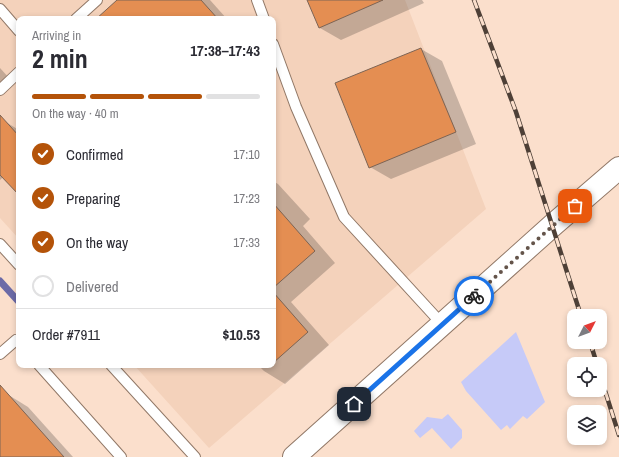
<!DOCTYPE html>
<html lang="en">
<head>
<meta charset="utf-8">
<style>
	body { margin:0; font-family:"Archivo Narrow",sans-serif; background:#f2f2f3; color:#2b2b33; height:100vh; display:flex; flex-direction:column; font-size:15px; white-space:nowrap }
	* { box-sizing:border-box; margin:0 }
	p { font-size:13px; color:#7c7c81 }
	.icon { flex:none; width:22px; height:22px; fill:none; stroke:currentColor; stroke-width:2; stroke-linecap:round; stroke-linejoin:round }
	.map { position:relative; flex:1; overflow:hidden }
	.drawer { position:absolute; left:16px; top:16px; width:260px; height:352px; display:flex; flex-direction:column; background:#fff; border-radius:8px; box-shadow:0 2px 6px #0003 }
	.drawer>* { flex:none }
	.needle { width:26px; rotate:48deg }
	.buttons { position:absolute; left:567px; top:309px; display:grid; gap:8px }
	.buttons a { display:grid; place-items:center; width:40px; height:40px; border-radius:8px; background:#fff; box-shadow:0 2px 6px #0003; font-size:20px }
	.pin { position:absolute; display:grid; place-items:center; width:34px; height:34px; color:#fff; margin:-17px; border-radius:8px; box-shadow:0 2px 6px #0006 }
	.courier { position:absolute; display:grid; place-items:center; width:40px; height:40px; margin:-20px; border:3px solid #1a73e8; border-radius:50%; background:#fff; color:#222; box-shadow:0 1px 5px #0007 }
	.headline em { font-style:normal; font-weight:700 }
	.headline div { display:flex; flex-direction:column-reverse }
	.headline { display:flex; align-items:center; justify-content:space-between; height:68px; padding:0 16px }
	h1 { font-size:26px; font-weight:700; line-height:30px }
	.bar { display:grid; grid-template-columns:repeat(4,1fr); gap:6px 4px; align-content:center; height:48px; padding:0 16px }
	.bar i { height:5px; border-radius:3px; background:#e1e1e2 }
	.bar .on { background:#b45309 }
	.bar p { grid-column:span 4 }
	.line { display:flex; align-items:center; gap:10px; padding:0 16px; border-top:1px solid #e1e1e2 }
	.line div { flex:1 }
	ol { padding:0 16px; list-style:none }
	li { display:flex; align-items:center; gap:12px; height:44px }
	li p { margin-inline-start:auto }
	li .icon { padding:4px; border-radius:50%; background:#b45309; color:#fff; stroke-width:4 }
	li:last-child { color:#7c7c81 }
	li i { width:22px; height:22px; border:2px solid #e1e1e2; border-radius:50% }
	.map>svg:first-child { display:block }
	.built { fill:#f4d2bb }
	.green { fill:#c6caf8 }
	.shadow { fill:#0003 }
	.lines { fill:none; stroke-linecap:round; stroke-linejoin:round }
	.stream { stroke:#6c6aa7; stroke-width:7 }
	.building { fill:#e48e52; stroke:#7d6454 }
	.lane-casing { stroke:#917867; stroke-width:12 }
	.primary-casing { stroke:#917867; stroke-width:24 }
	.lane { stroke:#fff; stroke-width:10 }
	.primary { stroke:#fff; stroke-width:22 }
	.rail-casing { stroke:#4e4037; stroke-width:4.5 }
	.rail { stroke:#fbdfcc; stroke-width:3; stroke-dasharray:9; stroke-linecap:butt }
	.done { stroke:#64544a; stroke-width:4; stroke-dasharray:0 7.2 }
	.route { stroke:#1a73e8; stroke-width:5 }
</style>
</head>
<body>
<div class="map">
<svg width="619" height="457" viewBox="0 0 619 457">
	<rect width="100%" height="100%" fill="#fbdfcc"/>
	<polygon class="built" points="0,0 405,0 486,209 209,448 134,365 273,365 273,19 19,19 19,239 0,218"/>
	<g class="green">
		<polygon points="516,332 545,402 527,419 523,416 510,429 507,425 501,430 466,391 461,382"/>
		<polygon points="448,414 462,430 462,438 451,449 432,428 420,438 414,431 427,417 442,419"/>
	</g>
	<g class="shadow">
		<polygon points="119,0 210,0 227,19 98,19"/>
		<polygon points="308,0 422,0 424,3 341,40 320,28"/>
		<polygon points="421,49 442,61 476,144 391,179 370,167"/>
		<polygon points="0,68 10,79 0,88"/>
		<polygon points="4,121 19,130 19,193 3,177 0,180 0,125"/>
		<polygon points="273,181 278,184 310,219 303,226 335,263 291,302 329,345 285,384 264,371 258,365 273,365"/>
		<polygon points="7,394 28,407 73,457 0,457 0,401"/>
	</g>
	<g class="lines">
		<polyline class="stream" points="0,281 19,302"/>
	</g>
	<g class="building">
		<polygon points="117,0 201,0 218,19 96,19"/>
		<polygon points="307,0 383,0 319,28"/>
		<polygon points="421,48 456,132 369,168 335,83"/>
		<polygon points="0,115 19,136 19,195 0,175"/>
		<polygon points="273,203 315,251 273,288"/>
		<polygon points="273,292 308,332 273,363"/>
		<polygon points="0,385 64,457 0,457"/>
	</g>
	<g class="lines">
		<g class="lane-casing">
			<g id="lane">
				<polyline points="257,0 264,19"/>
				<polyline points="0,9 19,31"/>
				<polyline points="76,19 97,0"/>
				<polyline points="273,44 296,107 344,217 442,324"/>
				<polyline points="0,90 19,72"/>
				<polyline points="0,244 19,265"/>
				<polyline points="0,354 16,340 19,343"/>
				<polyline points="39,365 121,457"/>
				<polyline points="111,365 195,457"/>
			</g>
		</g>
		<g class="primary-casing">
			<polyline id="primary" points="294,457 553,225 619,168"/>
		</g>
		<use href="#lane" class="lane"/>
		<use href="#primary" class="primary"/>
		<g class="rail-casing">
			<g id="rail">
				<polyline points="474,0 516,112 581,316"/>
				<polyline points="590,342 597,364"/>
				<polyline points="600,375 619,435"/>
			</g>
		</g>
		<use href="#rail" class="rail"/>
	</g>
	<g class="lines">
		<polyline class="done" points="474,296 575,206"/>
		<polyline class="route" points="354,404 474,296"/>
	</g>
</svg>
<div class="buttons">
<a><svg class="needle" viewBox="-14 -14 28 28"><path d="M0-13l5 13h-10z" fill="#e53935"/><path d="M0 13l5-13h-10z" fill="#7c7c81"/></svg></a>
<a><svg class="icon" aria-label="locate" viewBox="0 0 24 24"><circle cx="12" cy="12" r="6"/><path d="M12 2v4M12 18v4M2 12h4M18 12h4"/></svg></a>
<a><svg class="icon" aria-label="layers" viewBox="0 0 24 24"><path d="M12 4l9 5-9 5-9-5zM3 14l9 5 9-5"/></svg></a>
</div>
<div class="pin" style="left:575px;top:206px;background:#ea580c"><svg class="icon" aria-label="bag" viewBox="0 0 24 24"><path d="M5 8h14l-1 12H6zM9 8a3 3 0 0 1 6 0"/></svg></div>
<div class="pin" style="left:354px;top:404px;background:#1f2937"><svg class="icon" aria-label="home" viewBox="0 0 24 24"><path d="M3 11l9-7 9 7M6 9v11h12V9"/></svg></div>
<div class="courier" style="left:474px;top:296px"><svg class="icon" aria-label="bike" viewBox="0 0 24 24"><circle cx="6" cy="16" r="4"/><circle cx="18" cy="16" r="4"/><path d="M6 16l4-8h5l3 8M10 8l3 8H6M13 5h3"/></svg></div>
<section class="drawer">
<div class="headline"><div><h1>2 min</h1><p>Arriving in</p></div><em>17:38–17:43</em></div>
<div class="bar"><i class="on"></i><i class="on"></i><i class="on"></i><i></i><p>On the way · 40 m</p></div>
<ol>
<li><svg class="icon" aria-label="check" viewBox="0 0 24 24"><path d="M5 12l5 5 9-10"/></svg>Confirmed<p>17:10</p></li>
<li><svg class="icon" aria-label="check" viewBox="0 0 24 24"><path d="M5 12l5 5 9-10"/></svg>Preparing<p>17:23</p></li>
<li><svg class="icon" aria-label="check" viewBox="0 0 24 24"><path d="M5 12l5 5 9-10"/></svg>On the way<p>17:33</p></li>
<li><i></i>Delivered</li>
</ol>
<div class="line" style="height:52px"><div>Order #7911</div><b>$10.53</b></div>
</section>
</div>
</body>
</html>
